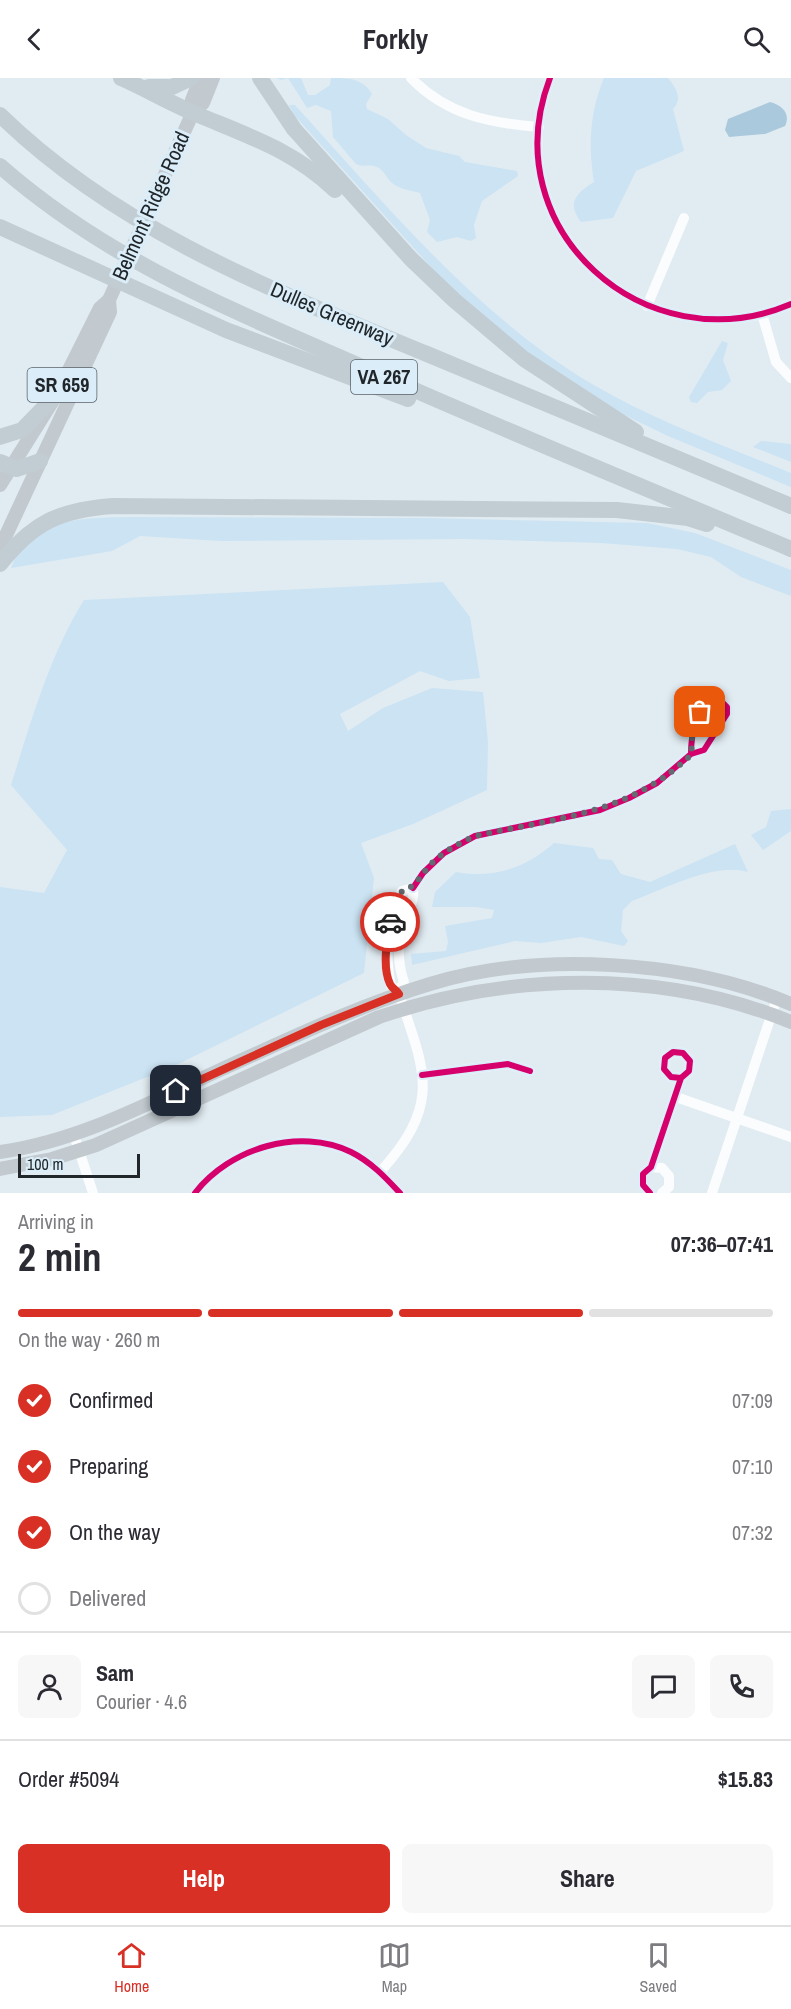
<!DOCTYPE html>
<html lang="en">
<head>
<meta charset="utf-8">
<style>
	body { margin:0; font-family:"Archivo Narrow",sans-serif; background:#f7f7f7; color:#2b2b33; height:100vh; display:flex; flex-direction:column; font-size:22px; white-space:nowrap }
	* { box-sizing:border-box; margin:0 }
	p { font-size:20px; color:#7c7c81 }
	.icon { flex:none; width:33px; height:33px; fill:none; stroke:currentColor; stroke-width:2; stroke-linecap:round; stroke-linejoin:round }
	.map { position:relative; height:1115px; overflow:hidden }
	.panel { display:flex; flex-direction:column; background:#fff; flex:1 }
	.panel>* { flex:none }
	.scale { position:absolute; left:18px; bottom:15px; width:122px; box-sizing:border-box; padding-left:6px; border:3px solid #20262a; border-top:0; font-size:16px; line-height:21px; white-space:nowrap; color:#20262a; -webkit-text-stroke:4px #dbedf8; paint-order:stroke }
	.pin { position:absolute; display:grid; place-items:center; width:51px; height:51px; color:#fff; margin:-26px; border-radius:12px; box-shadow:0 3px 9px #0006 }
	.courier { position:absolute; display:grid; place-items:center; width:60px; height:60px; margin:-30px; border:4px solid #d93025; border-radius:50%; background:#fff; color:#222; box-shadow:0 2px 8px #0007 }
	.head em { font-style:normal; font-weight:800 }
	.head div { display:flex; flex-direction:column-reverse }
	.head { display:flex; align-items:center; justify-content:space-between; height:102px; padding:0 18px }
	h1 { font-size:39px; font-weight:800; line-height:45px }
	.bar { display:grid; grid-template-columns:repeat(4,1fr); gap:9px 6px; align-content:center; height:72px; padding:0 18px }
	.bar i { height:8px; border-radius:4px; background:#e1e1e2 }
	.bar .selected { background:#d93025 }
	.bar p { grid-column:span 4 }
	.line { display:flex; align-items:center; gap:15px; padding:0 18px; border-top:2px solid #e1e1e2 }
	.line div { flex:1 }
	.round { display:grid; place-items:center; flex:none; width:63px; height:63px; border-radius:9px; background:#f7f7f7 }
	ol { padding:0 18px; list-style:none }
	li { display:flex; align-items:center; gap:18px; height:66px }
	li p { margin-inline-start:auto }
	li .icon { padding:6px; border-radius:50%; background:#d93025; color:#fff; stroke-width:4 }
	li:last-child { color:#7c7c81 }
	li i { width:33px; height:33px; border:3px solid #e1e1e2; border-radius:50% }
	.primary-button { display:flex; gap:12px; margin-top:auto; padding:12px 18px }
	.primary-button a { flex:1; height:69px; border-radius:9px; background:#d93025; color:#fff; font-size:24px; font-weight:800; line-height:69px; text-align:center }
	.primary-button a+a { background:#f7f7f7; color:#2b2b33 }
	header { display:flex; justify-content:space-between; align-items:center; height:78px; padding:0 18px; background:#fff; font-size:27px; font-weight:800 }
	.tab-bar { display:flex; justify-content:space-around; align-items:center; height:84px; border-top:2px solid #e1e1e2; background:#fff; font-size:16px; color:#7c7c81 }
	.tab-bar a { display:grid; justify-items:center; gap:3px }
	.tab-bar .selected { color:#d93025 }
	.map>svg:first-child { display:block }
	.green { fill:#cbe3f3 }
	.water { fill:#aac9dd }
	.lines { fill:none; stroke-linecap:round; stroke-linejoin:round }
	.minor { stroke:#fafcfd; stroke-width:10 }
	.major { stroke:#c2cacf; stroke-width:14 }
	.highway { stroke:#c2cdd3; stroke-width:16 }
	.cycleway-casing { stroke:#dbedf8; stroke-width:10 }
	.cycleway { stroke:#d6006c; stroke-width:6 }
	.done { stroke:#646b70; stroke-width:6; stroke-dasharray:0 10.8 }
	.route { stroke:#d93025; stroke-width:8 }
	.labels { text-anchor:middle; stroke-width:6; stroke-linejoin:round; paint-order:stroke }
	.shield { fill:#dbedf8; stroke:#586268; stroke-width:1.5 }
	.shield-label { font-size:20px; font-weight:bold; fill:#20262a }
	.street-label { font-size:21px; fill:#20262a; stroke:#dbedf8 }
</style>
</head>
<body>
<header><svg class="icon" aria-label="back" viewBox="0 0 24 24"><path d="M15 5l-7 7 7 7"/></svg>Forkly<svg class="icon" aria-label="search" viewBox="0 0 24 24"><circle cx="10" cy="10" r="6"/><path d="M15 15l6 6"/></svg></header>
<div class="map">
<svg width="791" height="1115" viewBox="0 0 791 1115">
	<rect width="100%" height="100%" fill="#e1ecf2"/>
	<g class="green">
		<path d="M276,0H301L308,17H315L330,7L331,0C347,0 363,0 372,16L366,26L367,31L388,41L406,57L426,70L459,78L465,84L517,93L518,98L482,123L474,147L476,160L471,163L457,159L437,164L427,154L430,142L420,115C410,112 401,112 392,105C387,101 385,94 379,90C371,85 364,90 356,86L333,59L331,33L316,27L307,30L288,0L281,2Z"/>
		<path d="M604,0H668C676,10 683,20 673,31L684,73L636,93L613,140L581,144C566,124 577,115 594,104C588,66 590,34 604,0Z"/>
		<path d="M289,27H295C385,126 476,237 592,306C655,343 723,367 791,395V409L668,358L612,331L514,266L457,218L294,37Z"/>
		<polygon points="722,263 728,265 723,282 731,303 722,312 708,314 697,325 691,324 689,319"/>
		<polygon points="761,363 791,366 791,384 753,369"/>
		<path d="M127,439L423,440L647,445L695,455L791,492V518L741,499L711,479L677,471L601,465L463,461L221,463L140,458L112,473L11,490C14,483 18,471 23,465C50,439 93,440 127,439Z"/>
		<path d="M443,504L470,539L480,600L449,603L420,593L340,636L348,653L383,630L432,610L483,614L488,664L487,712L413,746L361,765L374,800L364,895L172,989L52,1037L0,1039V809L44,815L67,772L11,707C31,644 49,578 84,522Z"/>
		<polygon points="791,731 791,753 763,772 751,757 766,749 771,733"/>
		<path d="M554,765L593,770L599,781L612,782L621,796L650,804L735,766L748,794C714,784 665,811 632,823L623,832L621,853L628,863L624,868L581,859L541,865L515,863L412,887L411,876L446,873L448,864L445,848L492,840L494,832L476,829H432L435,814L456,794C493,801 526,790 554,765Z"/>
	</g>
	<path class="water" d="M770,24C782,27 791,36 785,48L765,56L729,59L725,52L728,41Z"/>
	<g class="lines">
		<g class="minor">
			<path d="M411,0C447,37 489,45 539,49"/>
			<path d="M550,0C492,151 646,288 791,226"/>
			<polyline points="647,228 684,140"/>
			<polyline points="762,236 776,284 791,300"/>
			<path d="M413,810L423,795L444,775L475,758L600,732L629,720L657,705L691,676L704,672L727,636V629L721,623L709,621C695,631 691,660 691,676"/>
			<path d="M413,810C415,824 407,833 403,846C397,865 398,886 404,904L398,913L391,908C384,875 387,844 402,813Z"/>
			<polyline points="422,997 508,986 530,993"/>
			<polyline points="676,1019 791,1059"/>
			<polyline points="74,1057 93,1115"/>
			<polyline points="651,1089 662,1090 669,1098 669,1109 662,1115"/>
			<path d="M380,1094C444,1024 424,992 398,913"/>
			<path d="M195,1115C230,1070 299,1049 351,1074C371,1084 385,1099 400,1115"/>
			<polyline points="650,1115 643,1107 643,1096 651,1089 681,1000 689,993 690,983 683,975 673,974 665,980 664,991 671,999 681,1000"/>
			<polyline points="712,1115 777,920"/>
		</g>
		<g class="major">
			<polyline points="193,34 192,22 201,0"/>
			<polyline points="0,407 57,316 100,230 109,222 193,34 203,25 213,0"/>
			<polyline points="0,470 110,234 109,222"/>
			<path d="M0,1074C79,1063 149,1025 220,992C289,961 357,928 430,906C537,873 688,882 791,926"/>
			<path d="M0,1091L52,1081L96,1067L379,939C510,894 661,891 791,944"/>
		</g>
		<g class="highway">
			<path d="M121,0C146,11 170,25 196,36C248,58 293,72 335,112"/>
			<polyline points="260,0 294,51 411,181 454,222 524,281 636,354"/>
			<polyline points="149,9 172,9 191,0"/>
			<path d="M0,37C120,154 275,213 427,276C549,327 670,377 791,428"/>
			<path d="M0,88C108,183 232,232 362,289C504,352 647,411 791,471"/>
			<polyline points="0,149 226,252 408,321"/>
			<polyline points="0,359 22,352 57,316"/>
			<polyline points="0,384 17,391 40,383"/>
			<path d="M0,486C33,444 60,432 113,428L617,432L688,440L707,446"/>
		</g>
		<g class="cycleway-casing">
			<g id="cycleway">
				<path d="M550,0C492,151 646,288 791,226"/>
				<path d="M413,810L423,795L444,775L475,758L600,732L629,720L657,705L691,676L704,672L727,636V629L721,623L709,621C695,631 691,660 691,676"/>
				<polyline points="422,997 508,986 530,993"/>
				<path d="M195,1115C230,1070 299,1049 351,1074C371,1084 385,1099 400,1115"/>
				<polyline points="650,1115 643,1107 643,1096 651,1089 681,1000 689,993 690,983 683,975 673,974 665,980 664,991 671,999 681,1000"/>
			</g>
		</g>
		<use href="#cycleway" class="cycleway"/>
	</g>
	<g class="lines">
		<path class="done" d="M390,844L402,813C417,809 422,794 433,784C446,772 460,765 475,758C556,740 629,737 692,676L691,663L700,634"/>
		<path class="route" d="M176,1013L321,947L399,916C397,912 392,911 390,906C382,889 387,862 390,844"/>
	</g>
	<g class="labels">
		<g class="shield">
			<rect x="351" y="282" width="66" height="34" rx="4.5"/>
			<rect x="27.5" y="290" width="69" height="34" rx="4.5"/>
		</g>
		<g class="shield-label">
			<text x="384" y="306">VA 267</text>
			<text x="62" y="314">SR 659</text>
		</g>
		<g class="street-label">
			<text transform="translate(151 128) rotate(-66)" y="7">Belmont Ridge Road</text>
			<text transform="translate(332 236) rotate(23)" y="7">Dulles Greenway</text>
		</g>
	</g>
</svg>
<div class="scale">100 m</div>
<div class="pin" style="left:700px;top:634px;background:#ea580c"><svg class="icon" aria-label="bag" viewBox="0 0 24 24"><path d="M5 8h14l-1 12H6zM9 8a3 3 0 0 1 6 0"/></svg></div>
<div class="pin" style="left:176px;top:1013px;background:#1f2937"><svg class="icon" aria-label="home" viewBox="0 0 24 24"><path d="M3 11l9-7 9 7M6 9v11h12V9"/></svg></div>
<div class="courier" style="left:390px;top:844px"><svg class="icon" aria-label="car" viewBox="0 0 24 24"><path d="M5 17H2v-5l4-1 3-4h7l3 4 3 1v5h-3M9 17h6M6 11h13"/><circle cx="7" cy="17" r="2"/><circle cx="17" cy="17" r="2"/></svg></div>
</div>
<section class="panel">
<div class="head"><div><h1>2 min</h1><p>Arriving in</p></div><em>07:36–07:41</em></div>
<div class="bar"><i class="selected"></i><i class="selected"></i><i class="selected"></i><i></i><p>On the way · 260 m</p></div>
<ol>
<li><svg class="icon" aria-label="check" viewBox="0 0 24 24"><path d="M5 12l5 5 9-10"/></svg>Confirmed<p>07:09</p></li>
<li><svg class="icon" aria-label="check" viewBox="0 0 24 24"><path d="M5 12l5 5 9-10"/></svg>Preparing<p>07:10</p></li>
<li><svg class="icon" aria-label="check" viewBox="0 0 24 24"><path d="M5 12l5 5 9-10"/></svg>On the way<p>07:32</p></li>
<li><i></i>Delivered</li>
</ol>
<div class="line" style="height:108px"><a class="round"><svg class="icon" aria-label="person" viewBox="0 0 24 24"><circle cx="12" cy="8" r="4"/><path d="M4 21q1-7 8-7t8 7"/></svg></a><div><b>Sam</b><p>Courier · 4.6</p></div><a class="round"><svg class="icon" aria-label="chat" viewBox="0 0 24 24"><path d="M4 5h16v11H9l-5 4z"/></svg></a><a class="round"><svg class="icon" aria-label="phone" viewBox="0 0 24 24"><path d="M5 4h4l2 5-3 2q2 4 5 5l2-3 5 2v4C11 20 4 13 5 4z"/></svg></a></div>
<div class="line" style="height:78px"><div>Order #5094</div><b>$15.83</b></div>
<div class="primary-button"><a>Help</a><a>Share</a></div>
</section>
<nav class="tab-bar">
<a class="selected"><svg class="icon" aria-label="home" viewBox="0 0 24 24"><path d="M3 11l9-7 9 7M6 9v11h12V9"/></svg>Home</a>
<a><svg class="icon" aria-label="map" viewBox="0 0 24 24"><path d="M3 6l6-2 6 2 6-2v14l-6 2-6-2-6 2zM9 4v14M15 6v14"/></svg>Map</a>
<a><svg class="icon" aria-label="saved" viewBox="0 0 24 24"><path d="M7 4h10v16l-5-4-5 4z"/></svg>Saved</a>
</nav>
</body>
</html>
